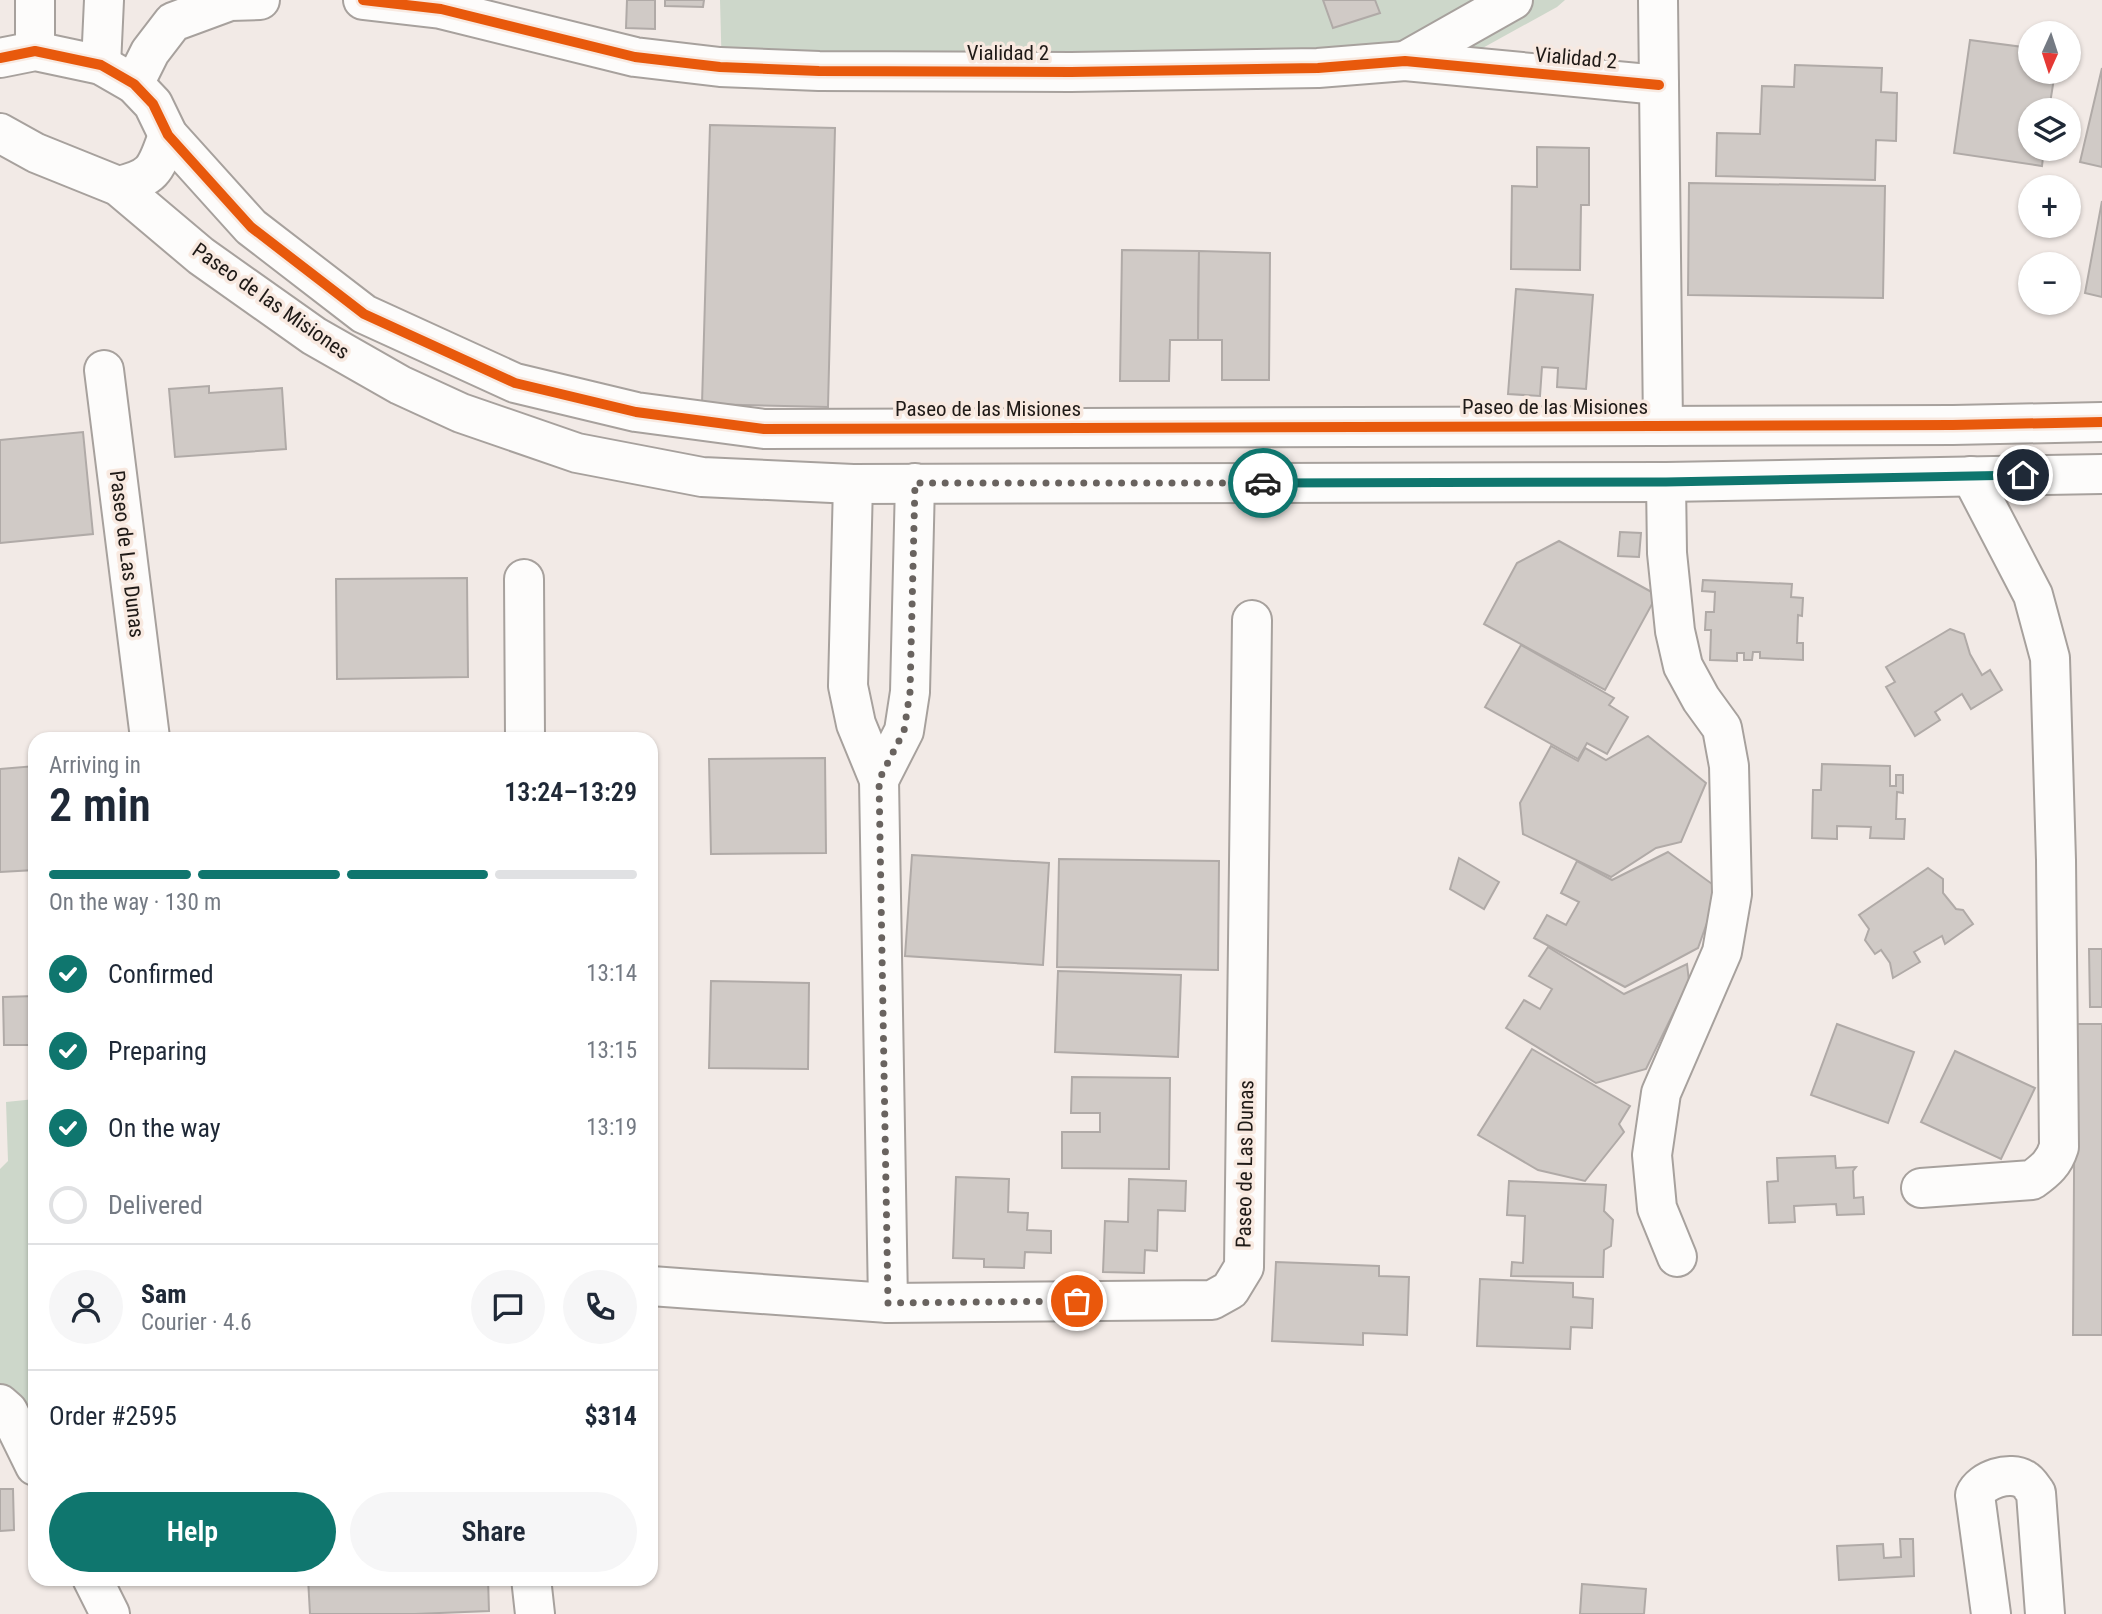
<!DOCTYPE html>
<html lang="en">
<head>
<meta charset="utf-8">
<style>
	body { margin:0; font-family:"Roboto Condensed",sans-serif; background:#f6f6f7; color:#1f2937; height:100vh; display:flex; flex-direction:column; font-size:26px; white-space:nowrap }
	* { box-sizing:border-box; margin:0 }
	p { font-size:23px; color:#747a83 }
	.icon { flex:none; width:38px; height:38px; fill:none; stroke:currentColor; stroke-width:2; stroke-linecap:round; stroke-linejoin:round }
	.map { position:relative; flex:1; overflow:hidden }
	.sheet { position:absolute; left:28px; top:732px; width:630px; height:854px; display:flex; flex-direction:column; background:#fff; border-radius:21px; box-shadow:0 2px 5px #0004 }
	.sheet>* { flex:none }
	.needle { width:46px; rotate:183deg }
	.tools { position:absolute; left:2018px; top:21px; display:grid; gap:14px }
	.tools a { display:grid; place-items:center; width:63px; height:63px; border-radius:50%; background:#fff; box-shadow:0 2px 5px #0004; font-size:35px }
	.pin { position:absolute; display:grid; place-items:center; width:60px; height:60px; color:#fff; margin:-30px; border:4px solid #fff; border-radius:50%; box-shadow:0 2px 7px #0007 }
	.courier { position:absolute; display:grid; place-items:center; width:70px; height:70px; margin:-35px; border:5px solid #0f766e; border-radius:50%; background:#fff; color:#222; box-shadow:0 2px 9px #0007 }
	.summary em { font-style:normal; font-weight:600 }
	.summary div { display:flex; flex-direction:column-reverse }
	.summary { display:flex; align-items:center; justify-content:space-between; height:119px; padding:0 21px }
	h1 { font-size:46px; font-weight:600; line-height:52px }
	.bar { display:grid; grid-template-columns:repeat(4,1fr); gap:10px 7px; align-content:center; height:84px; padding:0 21px }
	.bar i { height:9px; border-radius:5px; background:#e0e1e3 }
	.bar .selected { background:#0f766e }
	.bar p { grid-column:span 4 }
	.line { display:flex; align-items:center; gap:18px; padding:0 21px; border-top:2px solid #e0e1e3 }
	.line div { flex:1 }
	.round { display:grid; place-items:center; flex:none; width:74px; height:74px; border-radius:37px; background:#f6f6f7 }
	ol { padding:0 21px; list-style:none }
	li { display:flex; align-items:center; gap:21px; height:77px }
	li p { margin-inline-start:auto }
	li .icon { padding:7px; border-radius:50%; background:#0f766e; color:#fff; stroke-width:4 }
	li:last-child { color:#747a83 }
	li i { width:38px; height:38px; border:4px solid #e0e1e3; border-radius:50% }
	.button { display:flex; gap:14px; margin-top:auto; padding:14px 21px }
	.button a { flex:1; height:80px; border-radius:42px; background:#0f766e; color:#fff; font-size:28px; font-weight:600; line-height:80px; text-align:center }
	.button a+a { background:#f6f6f7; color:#1f2937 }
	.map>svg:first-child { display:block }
	.green { fill:#cdd7ca }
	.building { fill:#d0cac6; stroke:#b0aaa7; stroke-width:2 }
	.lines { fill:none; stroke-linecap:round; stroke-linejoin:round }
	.minor-casing { stroke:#a7a19d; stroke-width:42 }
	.minor { stroke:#fdfcfb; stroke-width:38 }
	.cycleway-casing { stroke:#f8e9e0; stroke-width:15 }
	.cycleway { stroke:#e8590c; stroke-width:10 }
	.done { stroke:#69635f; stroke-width:7; stroke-dasharray:0 12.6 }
	.route { stroke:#0f766e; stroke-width:9 }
	.labels { text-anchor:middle; stroke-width:7; stroke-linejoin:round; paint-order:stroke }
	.street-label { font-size:21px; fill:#1f1a17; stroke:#f8e9e0 }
</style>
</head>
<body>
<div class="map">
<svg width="2102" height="1614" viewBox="0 0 2102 1614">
	<rect width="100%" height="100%" fill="#f2eae6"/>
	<g class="green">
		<polygon points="720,0 1565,0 1557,7 1470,55 722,75"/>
		<polygon points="35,1099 35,1443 0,1391 0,1169 8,1161 6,1102"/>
	</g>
	<g class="building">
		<polygon points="627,0 655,0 655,29 626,28"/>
		<polygon points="665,0 704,0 703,7 665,6"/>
		<polygon points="1323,0 1375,0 1380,13 1333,28"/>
		<polygon points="1970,40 2030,48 2030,72 2055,72 2049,110 2030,110 2030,149 2044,149 2042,166 1954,153"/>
		<polygon points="1795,65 1882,68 1881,92 1897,93 1896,141 1876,140 1875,180 1716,176 1717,133 1760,134 1762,86 1794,87"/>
		<polygon points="2102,68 2102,167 2080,162"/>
		<polygon points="710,125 835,128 828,407 702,404"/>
		<polygon points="1537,147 1589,148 1589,205 1581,205 1580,270 1511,269 1512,186 1537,187"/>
		<polygon points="1689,183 1885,186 1883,298 1688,295"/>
		<polygon points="2102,201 2102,297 2085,293"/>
		<polygon points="1122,250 1199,251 1198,340 1170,340 1169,381 1120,381"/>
		<polygon points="1199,251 1270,253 1269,380 1222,380 1222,340 1198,340"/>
		<polygon points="1516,289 1593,295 1586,389 1557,387 1558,368 1542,367 1540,396 1508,394"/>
		<polygon points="209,386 209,393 282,388 286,449 175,457 169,389"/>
		<polygon points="83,432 93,534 0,543 0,440"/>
		<polygon points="1620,532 1641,533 1639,557 1618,556"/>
		<polygon points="1559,541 1657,595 1605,690 1484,624 1517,563"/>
		<polygon points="467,578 468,677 337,679 336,579"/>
		<polygon points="1703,580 1792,584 1791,597 1803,598 1802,616 1798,615 1797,643 1803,643 1803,660 1760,658 1760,652 1753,652 1752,660 1744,660 1744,653 1737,653 1737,661 1710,660 1711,630 1705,630 1706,612 1714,612 1715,592 1702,591"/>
		<polygon points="1950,629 1964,634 1970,654 1982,675 1990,670 2002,690 1971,709 1962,694 1935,712 1940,720 1915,736 1886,687 1895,682 1886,667"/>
		<polygon points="1521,645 1614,698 1609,705 1628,717 1607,754 1587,743 1578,759 1485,707"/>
		<polygon points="1648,736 1706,783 1681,842 1656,848 1611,877 1523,834 1520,803 1551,746 1578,761 1585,748 1606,760"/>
		<polygon points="825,758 826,853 711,854 709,759"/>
		<polygon points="1822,764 1890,766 1890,786 1896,786 1896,775 1903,775 1903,793 1897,792 1896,819 1905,819 1904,839 1870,838 1871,827 1837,826 1837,839 1812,838 1813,790 1821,790"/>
		<polygon points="35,766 35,870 0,872 0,769"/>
		<polygon points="1668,852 1719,889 1698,948 1625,987 1534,938 1547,915 1566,925 1579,902 1561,893 1577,861 1612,880"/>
		<polygon points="912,855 1049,863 1043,965 905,956"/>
		<polygon points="1459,858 1499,882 1484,909 1450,889"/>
		<polygon points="1059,859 1219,861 1218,970 1057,967"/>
		<polygon points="1928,868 1943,879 1943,893 1956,909 1963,910 1973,924 1945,944 1942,936 1914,952 1920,962 1893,978 1890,963 1881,950 1875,954 1865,940 1869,929 1859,915"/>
		<polygon points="1548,947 1624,994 1687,964 1689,981 1646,1069 1596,1083 1506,1028 1524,1000 1540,1009 1552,989 1529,976"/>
		<polygon points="2089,949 2102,949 2102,1007 2090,1007"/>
		<polygon points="1058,971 1181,975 1178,1057 1055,1052"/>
		<polygon points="711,981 809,983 808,1069 709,1068"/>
		<polygon points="35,996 35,1045 4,1045 3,997"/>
		<polygon points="1837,1024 1914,1052 1888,1123 1811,1095"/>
		<polygon points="2075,1024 2102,1024 2102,1335 2073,1335"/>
		<polygon points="1532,1049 1630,1106 1619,1124 1624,1132 1585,1181 1538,1170 1478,1135"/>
		<polygon points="1955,1051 2035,1088 2001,1159 1921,1122"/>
		<polygon points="1072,1077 1170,1078 1169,1169 1062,1168 1062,1132 1100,1132 1100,1113 1071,1113"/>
		<polygon points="1835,1156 1836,1168 1856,1167 1853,1171 1854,1198 1863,1197 1864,1214 1837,1215 1836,1204 1794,1206 1795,1222 1769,1223 1767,1182 1778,1181 1777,1158"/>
		<polygon points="956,1177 1009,1179 1008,1212 1028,1213 1027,1230 1051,1231 1051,1253 1025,1252 1024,1268 984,1267 984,1259 953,1258"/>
		<polygon points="1129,1179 1186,1181 1185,1211 1158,1210 1157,1251 1145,1250 1144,1273 1103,1272 1105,1221 1128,1222"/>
		<polygon points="1509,1181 1606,1185 1604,1211 1613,1220 1611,1246 1604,1250 1603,1277 1511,1276 1512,1262 1523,1263 1525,1216 1507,1215"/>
		<polygon points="1276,1262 1379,1266 1379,1276 1409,1277 1407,1335 1363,1333 1363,1345 1272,1341"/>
		<polygon points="1480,1279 1573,1283 1573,1297 1593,1299 1592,1328 1571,1327 1570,1349 1477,1346"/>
		<polygon points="0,1489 13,1489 14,1530 0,1531"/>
		<polygon points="1900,1539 1913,1539 1914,1576 1839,1580 1837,1546 1883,1544 1884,1558 1901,1557"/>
		<polygon points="308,1578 488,1578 489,1611 415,1614 310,1614"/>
		<polygon points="1582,1584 1646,1589 1644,1614 1580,1614"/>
	</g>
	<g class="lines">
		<g class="minor-casing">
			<g id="minor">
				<polyline points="363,0 441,9 635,57 720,67 819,71 1071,72 1318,68 1405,61 1659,85"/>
				<polyline points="1658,0 1663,426"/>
				<polyline points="35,51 35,0"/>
				<polyline points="0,58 35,51 101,65 134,84 153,104 168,135 251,227 364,314 515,383 636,412 764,429 1953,425 2102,422"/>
				<polyline points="1405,61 1513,0"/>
				<polyline points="101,65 104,0"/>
				<polyline points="134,84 150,52 173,22 230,1 260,0"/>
				<polyline points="0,133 36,153 118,186 201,256 314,336 400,385 461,413 577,453 702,477 853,484 1666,482 2102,474"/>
				<path d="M118,186C155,178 156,168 168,135"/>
				<polyline points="104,370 150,738"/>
				<polyline points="1666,482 1667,553 1675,631 1683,666 1701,699 1722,728 1729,766 1732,894 1722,952 1661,1093 1652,1155 1657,1208 1677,1257"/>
				<polyline points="853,484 848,686 856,724 879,780 888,1303"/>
				<polyline points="524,579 525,738"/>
				<polyline points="879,780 904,731 910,692 915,483"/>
				<path d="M1921,1188L2032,1180C2046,1170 2054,1163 2059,1147L2056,860L2050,658L2033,595L1971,476"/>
				<polyline points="651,1286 888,1303 1212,1300 1230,1290 1244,1267 1252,620"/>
				<polyline points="0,1404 8,1411 35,1466"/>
				<polyline points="92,1578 110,1614"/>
				<polyline points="531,1578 535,1614"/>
				<path d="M1991,1614L1975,1495C1981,1480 2010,1470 2025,1480C2029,1482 2033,1489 2036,1493L2045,1614"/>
			</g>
		</g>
		<use href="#minor" class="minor"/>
		<g class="cycleway-casing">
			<g id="cycleway">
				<polyline points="363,0 441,9 635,57 720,67 819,71 1071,72 1318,68 1405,61 1659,85"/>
				<polyline points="0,58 35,51 101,65 134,84 153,104 168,135 251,227 364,314 515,383 636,412 764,429 1953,425 2102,422"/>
			</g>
		</g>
		<use href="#cycleway" class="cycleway"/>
	</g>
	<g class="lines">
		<polyline class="done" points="1077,1301 888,1303 879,780 904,731 910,692 915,483 1263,483"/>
		<polyline class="route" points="1263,483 1666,482 2023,475"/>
	</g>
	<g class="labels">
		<g class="street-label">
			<text x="1008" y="60">Vialidad 2</text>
			<text transform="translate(1576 58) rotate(5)" y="7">Vialidad 2</text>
			<text transform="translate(271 301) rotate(35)" y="7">Paseo de las Misiones</text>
			<text x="1555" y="414">Paseo de las Misiones</text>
			<text x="988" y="416">Paseo de las Misiones</text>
			<text transform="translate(127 554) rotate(83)" y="7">Paseo de Las Dunas</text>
			<text transform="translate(1245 1164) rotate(-89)" y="7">Paseo de Las Dunas</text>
		</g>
	</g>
</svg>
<div class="tools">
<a><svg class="needle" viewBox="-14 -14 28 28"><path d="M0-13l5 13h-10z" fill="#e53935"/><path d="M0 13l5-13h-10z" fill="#747a83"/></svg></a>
<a><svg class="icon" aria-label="layers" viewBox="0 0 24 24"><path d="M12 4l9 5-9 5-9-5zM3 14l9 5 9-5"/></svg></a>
<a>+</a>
<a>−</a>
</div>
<div class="pin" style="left:1077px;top:1301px;background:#ea580c"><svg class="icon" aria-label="bag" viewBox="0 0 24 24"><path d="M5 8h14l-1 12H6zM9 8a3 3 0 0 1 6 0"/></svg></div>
<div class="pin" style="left:2023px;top:475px;background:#1f2937"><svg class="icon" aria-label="home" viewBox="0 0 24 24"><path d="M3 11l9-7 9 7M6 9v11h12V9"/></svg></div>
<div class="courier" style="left:1263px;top:483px"><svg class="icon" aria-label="car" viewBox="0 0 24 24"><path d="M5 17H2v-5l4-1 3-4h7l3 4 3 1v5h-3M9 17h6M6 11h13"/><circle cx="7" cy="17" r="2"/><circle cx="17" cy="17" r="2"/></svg></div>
<section class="sheet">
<div class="summary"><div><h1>2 min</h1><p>Arriving in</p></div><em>13:24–13:29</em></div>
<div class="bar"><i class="selected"></i><i class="selected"></i><i class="selected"></i><i></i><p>On the way · 130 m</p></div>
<ol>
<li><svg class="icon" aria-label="check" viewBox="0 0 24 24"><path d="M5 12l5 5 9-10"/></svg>Confirmed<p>13:14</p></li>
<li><svg class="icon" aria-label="check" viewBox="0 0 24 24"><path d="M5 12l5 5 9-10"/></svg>Preparing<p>13:15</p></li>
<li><svg class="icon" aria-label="check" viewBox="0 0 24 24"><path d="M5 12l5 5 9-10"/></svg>On the way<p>13:19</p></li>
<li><i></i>Delivered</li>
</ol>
<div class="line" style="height:126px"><a class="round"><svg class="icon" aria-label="person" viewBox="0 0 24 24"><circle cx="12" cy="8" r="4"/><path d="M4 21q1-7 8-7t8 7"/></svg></a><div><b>Sam</b><p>Courier · 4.6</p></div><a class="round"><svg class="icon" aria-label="chat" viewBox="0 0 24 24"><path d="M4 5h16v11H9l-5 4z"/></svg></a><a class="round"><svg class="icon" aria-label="phone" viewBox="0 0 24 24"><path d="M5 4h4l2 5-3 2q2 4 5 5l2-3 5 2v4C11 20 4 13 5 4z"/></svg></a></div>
<div class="line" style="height:91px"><div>Order #2595</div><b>$314</b></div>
<div class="button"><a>Help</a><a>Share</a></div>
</section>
</div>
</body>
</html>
